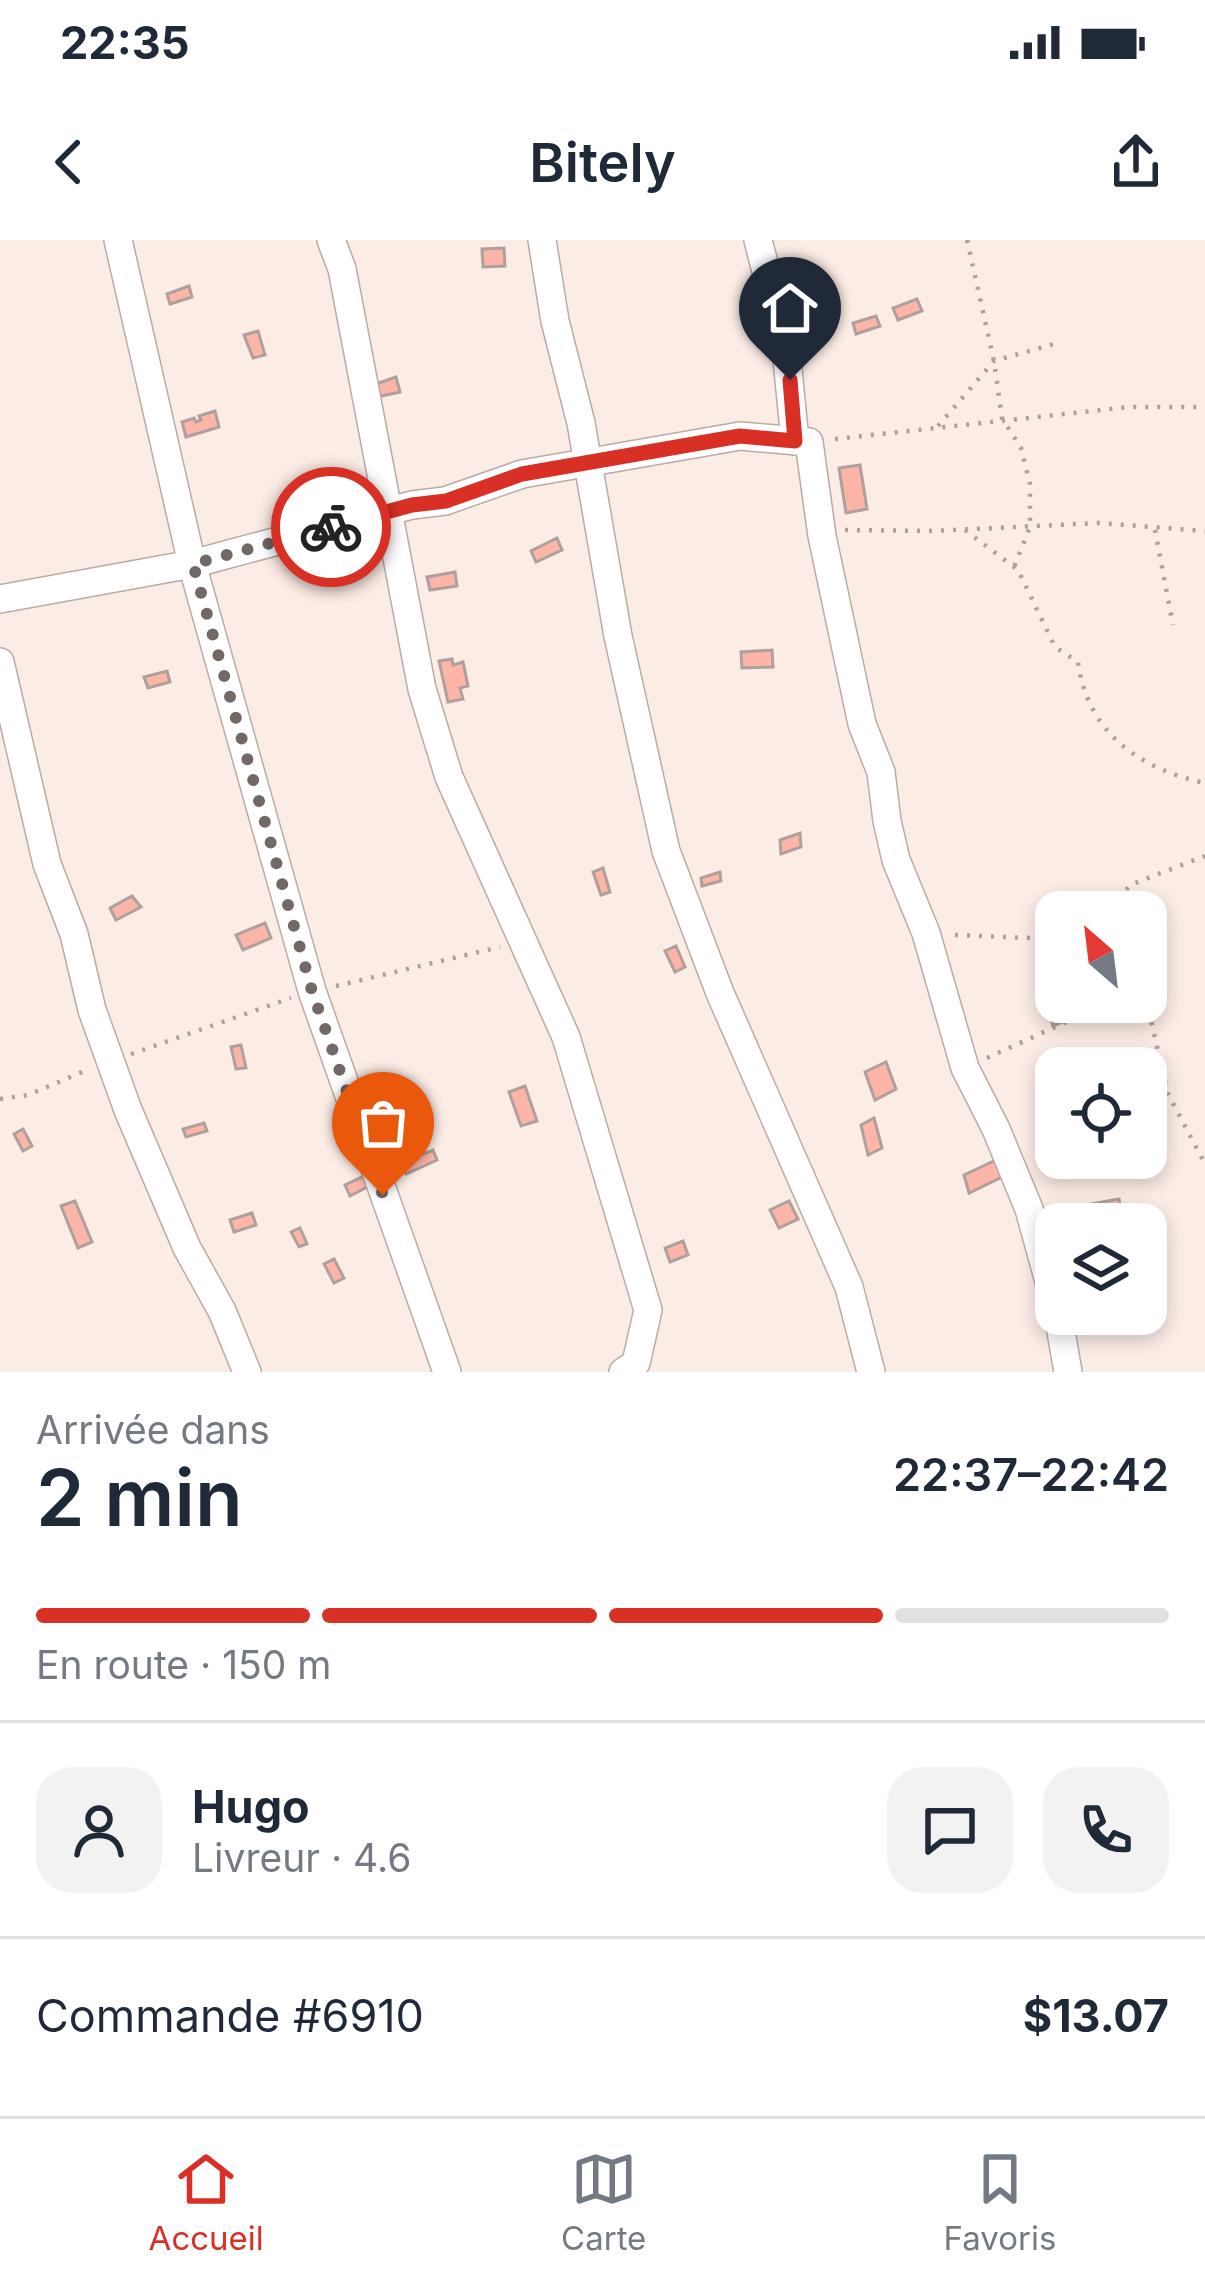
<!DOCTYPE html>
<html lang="fr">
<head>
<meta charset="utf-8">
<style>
	body { margin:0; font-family:Inter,sans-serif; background:#f2f2f3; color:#1f2937; height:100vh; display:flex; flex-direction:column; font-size:45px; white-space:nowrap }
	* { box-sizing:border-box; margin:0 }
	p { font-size:39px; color:#747a83 }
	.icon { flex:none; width:66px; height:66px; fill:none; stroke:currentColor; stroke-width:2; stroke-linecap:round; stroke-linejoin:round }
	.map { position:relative; height:1132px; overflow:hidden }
	.sheet { display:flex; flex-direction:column; background:#fff; flex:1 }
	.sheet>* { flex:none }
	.needle { width:78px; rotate:332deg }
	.fabs { position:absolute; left:1035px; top:651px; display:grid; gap:24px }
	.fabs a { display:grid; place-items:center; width:132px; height:132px; border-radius:24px; background:#fff; box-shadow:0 6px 18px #0003; font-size:60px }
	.pin { position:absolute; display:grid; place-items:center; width:102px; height:102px; color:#fff; margin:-123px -51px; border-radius:50% 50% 50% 0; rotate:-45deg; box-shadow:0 0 12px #0007 }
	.pin .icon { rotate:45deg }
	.courier { position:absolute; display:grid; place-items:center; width:120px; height:120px; margin:-60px; border:9px solid #d93025; border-radius:50%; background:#fff; color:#222; box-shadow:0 3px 15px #0007 }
	.summary em { font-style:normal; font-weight:600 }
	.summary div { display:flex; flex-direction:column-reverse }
	.summary { display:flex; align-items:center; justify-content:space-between; height:204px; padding:0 36px }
	h1 { font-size:78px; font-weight:600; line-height:90px }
	.bar { display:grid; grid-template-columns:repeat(4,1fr); gap:18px 12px; align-content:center; height:144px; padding:0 36px }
	.bar i { height:15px; border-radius:9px; background:#e0e1e3 }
	.bar .selected { background:#d93025 }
	.bar p { grid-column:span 4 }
	.line { display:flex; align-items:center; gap:30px; padding:0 36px; border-top:3px solid #e0e1e3 }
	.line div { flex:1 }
	.round { display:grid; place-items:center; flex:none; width:126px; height:126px; border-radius:36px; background:#f2f2f3 }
	.status { display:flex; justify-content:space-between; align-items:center; height:84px; padding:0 60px; background:#fff; direction:ltr }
	.status svg { height:33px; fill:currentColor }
	header { display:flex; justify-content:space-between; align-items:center; height:156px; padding:0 36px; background:#fff; font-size:54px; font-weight:600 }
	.menu { display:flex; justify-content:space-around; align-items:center; height:168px; border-top:3px solid #e0e1e3; background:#fff; font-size:33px; color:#747a83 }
	.menu a { display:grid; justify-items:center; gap:6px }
	.menu .selected { color:#d93025 }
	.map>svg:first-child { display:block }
	.building { fill:#fdb5a8; stroke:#b0a09d; stroke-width:3 }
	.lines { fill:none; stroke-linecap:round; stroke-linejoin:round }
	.street-casing { stroke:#baaba5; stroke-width:30 }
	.path { stroke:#aca09b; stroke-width:4.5; stroke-dasharray:3 9; stroke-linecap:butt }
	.street { stroke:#fff; stroke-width:27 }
	.done { stroke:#726865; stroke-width:12; stroke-dasharray:0 21.6 }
	.route { stroke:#d93025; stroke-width:15 }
</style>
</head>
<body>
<div class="status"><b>22:35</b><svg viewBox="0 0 49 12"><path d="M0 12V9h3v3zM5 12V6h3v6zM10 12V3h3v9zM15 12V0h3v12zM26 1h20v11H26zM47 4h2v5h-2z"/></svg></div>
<header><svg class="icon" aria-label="back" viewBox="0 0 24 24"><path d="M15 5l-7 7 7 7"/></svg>Bitely<svg class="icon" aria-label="share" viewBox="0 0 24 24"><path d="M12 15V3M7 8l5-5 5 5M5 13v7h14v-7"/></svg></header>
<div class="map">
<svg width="1205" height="1132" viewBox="0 0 1205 1132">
	<rect width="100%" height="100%" fill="#fcece6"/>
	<g class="building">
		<polygon points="504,8 505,26 483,27 482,9"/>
		<polygon points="189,46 192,57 170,64 167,54"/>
		<polygon points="917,59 922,71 898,80 893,68"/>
		<polygon points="876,76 880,86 856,94 853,83"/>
		<polygon points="258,91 265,115 253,118 244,95"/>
		<polygon points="396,137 400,152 377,157 373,145"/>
		<polygon points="215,171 219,187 186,197 182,182 194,178 196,182 201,180 199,176"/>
		<polygon points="860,225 867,269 846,273 839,228"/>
		<polygon points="557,298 562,310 536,322 531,311"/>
		<polygon points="455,332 457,346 430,350 427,337"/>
		<polygon points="772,410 773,427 742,428 741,412"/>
		<polygon points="452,419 453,425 463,422 468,446 460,448 463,459 448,462 439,421"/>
		<polygon points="167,431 170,442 148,448 144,437"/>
		<polygon points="800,593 801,607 781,614 780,600"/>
		<polygon points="603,628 610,652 601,655 593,632"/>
		<polygon points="720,632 721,641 702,646 701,638"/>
		<polygon points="132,656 141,667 116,680 110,668"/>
		<polygon points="265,683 271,698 243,710 236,695"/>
		<polygon points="676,706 685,727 675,732 665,711"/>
		<polygon points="1082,762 1084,773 1053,786 1049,774"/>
		<polygon points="241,805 246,828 236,829 231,807"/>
		<polygon points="886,822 896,849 875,860 865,832"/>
		<polygon points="525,846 537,881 521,886 509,852"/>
		<polygon points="874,878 882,908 868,915 861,885"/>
		<polygon points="204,883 207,891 186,897 183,889"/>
		<polygon points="23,889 32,906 23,911 14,894"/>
		<polygon points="410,909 414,918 433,910 437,920 406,934 397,914"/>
		<polygon points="996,920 1002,937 969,953 964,935"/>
		<polygon points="364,936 369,946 350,956 345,945"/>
		<polygon points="1119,959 1122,977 1094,982 1091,964"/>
		<polygon points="75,961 92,1002 78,1008 61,966"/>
		<polygon points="789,961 798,979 779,988 770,970"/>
		<polygon points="252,973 256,985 234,992 230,980"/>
		<polygon points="300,988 307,1004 299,1007 291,992"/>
		<polygon points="683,1001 688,1015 670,1022 665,1008"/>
		<polygon points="334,1019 344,1038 334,1043 324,1024"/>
	</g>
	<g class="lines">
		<g class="street-casing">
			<g id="street">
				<polyline points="118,0 192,324 312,751 447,1132"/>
				<polyline points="331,0 342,29 422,449 449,537 566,797 648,1070 636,1123 623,1132"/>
				<polyline points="542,0 555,81 581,183 618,396 666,611 720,753 849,1047 871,1132"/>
				<polyline points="758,0 786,109 795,201"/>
				<polyline points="0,359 192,324 412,265 445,261 522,234 740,196 809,202 822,296 862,484 881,532 887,581 896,620 926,693 965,828 996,889 1029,969 1056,1067"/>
				<polyline points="0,422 47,624 74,694 92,770 128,870 187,1008 222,1071 247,1132"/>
				<polyline points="1058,1074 1068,1132"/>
			</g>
		</g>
		<g class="path">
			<polyline points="967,0 994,121 1002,178 1021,208 1030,244 1030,287 1014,327"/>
			<polyline points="938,186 994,121 1061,102"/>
			<polyline points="835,199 1129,167 1205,167"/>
			<polyline points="845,290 932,291 1099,283 1205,291"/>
			<path d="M965,290L1018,330L1055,407L1078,422C1087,492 1139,529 1205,543"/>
			<polyline points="1155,290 1173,385"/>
			<polyline points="1125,672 1122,655 1130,645 1205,616"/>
			<polyline points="955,695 1056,699"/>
			<polyline points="336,746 500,707"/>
			<polyline points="1146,759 1168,854 1205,924"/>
			<polyline points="131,814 291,758"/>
			<polyline points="987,818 1110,762"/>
			<polyline points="0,859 28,855 87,830"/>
		</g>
		<use href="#street" class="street"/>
	</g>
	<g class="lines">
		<polyline class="done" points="331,287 193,324 312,751 383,955"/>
		<polyline class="route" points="331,287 412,265 446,261 522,234 740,196 795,201 790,140"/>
	</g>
</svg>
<div class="fabs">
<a><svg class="needle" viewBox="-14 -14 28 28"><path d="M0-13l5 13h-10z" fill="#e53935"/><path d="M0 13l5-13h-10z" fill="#747a83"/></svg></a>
<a><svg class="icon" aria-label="locate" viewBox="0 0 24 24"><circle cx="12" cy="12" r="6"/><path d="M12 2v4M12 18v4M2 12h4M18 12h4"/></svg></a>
<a><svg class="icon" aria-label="layers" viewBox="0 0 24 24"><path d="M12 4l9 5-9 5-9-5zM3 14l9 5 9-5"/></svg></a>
</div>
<div class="pin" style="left:383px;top:955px;background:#ea580c"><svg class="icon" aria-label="bag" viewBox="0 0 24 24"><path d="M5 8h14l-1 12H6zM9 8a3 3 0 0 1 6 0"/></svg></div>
<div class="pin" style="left:790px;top:140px;background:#1f2937"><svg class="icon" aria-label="home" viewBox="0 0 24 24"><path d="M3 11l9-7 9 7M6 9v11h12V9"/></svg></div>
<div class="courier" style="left:331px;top:287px"><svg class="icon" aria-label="bike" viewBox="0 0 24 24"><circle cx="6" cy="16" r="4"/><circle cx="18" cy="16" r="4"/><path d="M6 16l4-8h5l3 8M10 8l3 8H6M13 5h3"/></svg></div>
</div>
<section class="sheet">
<div class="summary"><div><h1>2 min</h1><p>Arrivée dans</p></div><em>22:37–22:42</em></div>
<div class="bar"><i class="selected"></i><i class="selected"></i><i class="selected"></i><i></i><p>En route · 150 m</p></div>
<div class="line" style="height:216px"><a class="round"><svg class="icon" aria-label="person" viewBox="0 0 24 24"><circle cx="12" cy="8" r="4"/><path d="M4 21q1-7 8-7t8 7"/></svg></a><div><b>Hugo</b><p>Livreur · 4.6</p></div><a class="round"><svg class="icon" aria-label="chat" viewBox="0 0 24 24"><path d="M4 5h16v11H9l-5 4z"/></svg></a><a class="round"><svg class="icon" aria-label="phone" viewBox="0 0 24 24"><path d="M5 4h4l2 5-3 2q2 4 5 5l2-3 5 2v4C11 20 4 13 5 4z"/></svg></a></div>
<div class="line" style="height:156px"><div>Commande #6910</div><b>$13.07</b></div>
</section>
<nav class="menu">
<a class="selected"><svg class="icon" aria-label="home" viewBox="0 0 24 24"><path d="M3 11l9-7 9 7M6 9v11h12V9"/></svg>Accueil</a>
<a><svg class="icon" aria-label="map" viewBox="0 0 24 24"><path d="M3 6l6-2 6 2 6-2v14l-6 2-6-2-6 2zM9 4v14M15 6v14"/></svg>Carte</a>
<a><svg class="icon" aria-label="saved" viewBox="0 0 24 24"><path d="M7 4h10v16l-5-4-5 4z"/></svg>Favoris</a>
</nav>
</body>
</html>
